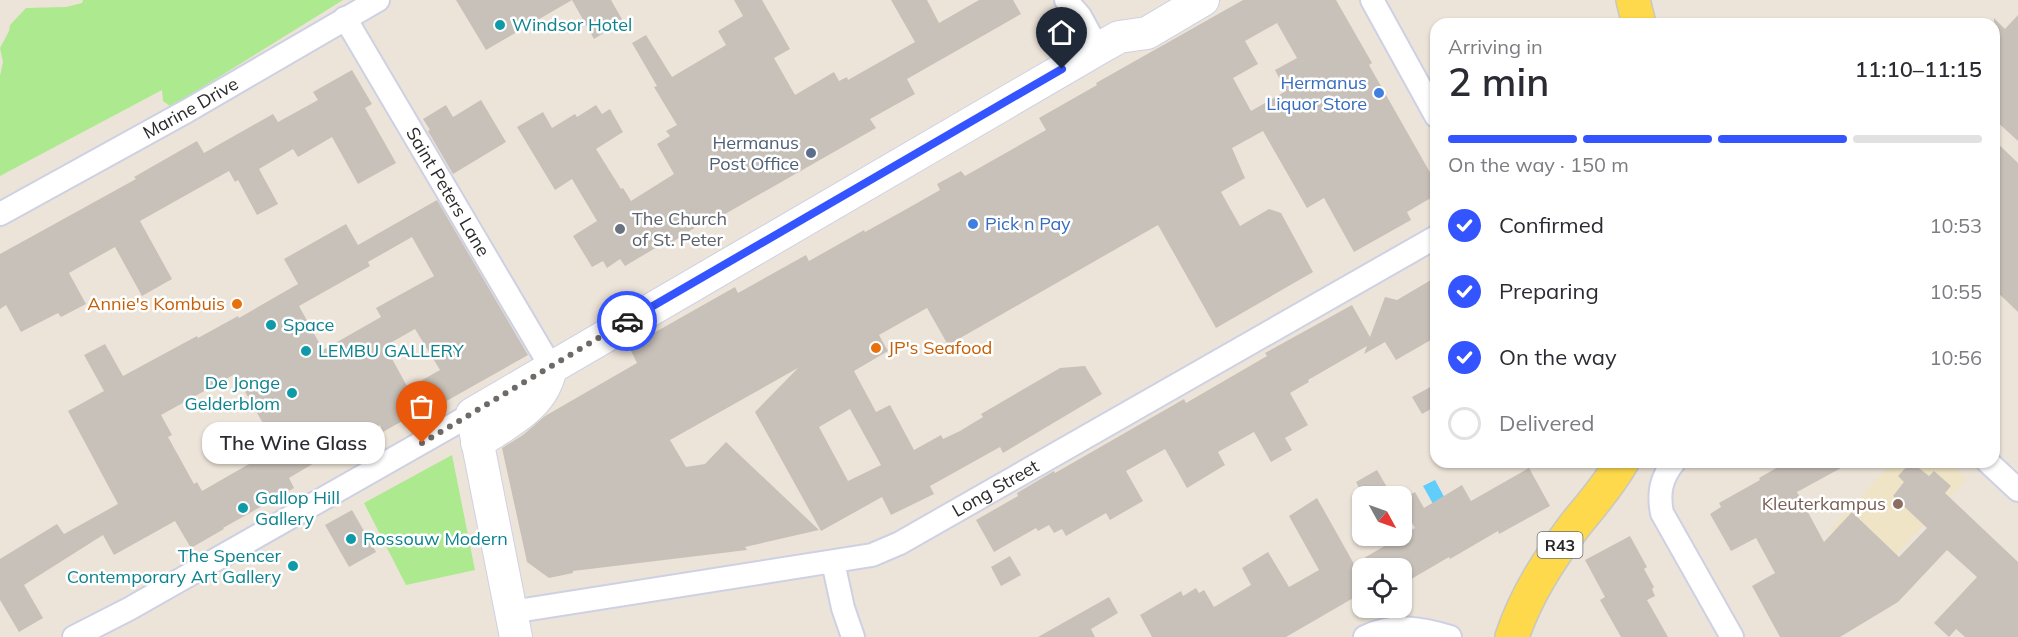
<!DOCTYPE html>
<html lang="en">
<head>
<meta charset="utf-8">
<style>
	body { margin:0; font-family:Mulish,sans-serif; background:#f7f7f7; color:#2b2b33; height:100vh; display:flex; flex-direction:column; font-size:22px; white-space:nowrap }
	* { box-sizing:border-box; margin:0 }
	p { font-size:20px; color:#7c7c81 }
	.icon { flex:none; width:33px; height:33px; fill:none; stroke:currentColor; stroke-width:2; stroke-linecap:round; stroke-linejoin:round }
	.map { position:relative; flex:1; overflow:hidden }
	.panel { position:absolute; left:1430px; top:18px; width:570px; height:450px; display:flex; flex-direction:column; background:#fff; border-radius:18px; box-shadow:0 2px 4px #0004 }
	.panel>* { flex:none }
	.needle { width:39px; rotate:130deg }
	.controls { position:absolute; left:1352px; top:486px; display:grid; gap:12px }
	.controls a { display:grid; place-items:center; width:60px; height:60px; border-radius:12px; background:#fff; box-shadow:0 2px 4px #0004; font-size:30px }
	.pin { position:absolute; display:grid; place-items:center; width:51px; height:51px; color:#fff; margin:-62px -26px; border-radius:50% 50% 50% 0; rotate:-45deg; box-shadow:0 0 6px #0007 }
	.pin .icon { rotate:45deg }
	.courier { position:absolute; display:grid; place-items:center; width:60px; height:60px; margin:-30px; border:4px solid #3354ff; border-radius:50%; background:#fff; color:#222; box-shadow:0 2px 8px #0007 }
	.bubble { position:absolute; height:42px; border-radius:18px; background:#fff; box-shadow:0 2px 4px #0004; font-size:20px; font-weight:600; line-height:42px; text-align:center }
	.head em { font-style:normal; font-weight:600 }
	.head div { display:flex; flex-direction:column-reverse }
	.head { display:flex; align-items:center; justify-content:space-between; height:102px; padding:0 18px }
	h1 { font-size:39px; font-weight:600; line-height:45px }
	.bar { display:grid; grid-template-columns:repeat(4,1fr); gap:9px 6px; align-content:center; height:72px; padding:0 18px }
	.bar i { height:8px; border-radius:4px; background:#e1e1e2 }
	.bar .current { background:#3354ff }
	.bar p { grid-column:span 4 }
	ol { padding:0 18px; list-style:none }
	li { display:flex; align-items:center; gap:18px; height:66px }
	li p { margin-inline-start:auto }
	li .icon { padding:6px; border-radius:50%; background:#3354ff; color:#fff; stroke-width:4 }
	li:last-child { color:#7c7c81 }
	li i { width:33px; height:33px; border:3px solid #e1e1e2; border-radius:50% }
	.map>svg:first-child { display:block }
	.education { fill:#f0e4c6 }
	.green { fill:#ace98f }
	.water { fill:#60cdfa }
	.building { fill:#c8c1b9; fill-rule:evenodd }
	.lines { fill:none; stroke-linecap:round; stroke-linejoin:round }
	.minor-casing { stroke:#ced1e3; stroke-width:26 }
	.secondary-casing { stroke:#ced1e3; stroke-width:34 }
	.primary-casing { stroke:#c7c7c7; stroke-width:36 }
	.minor { stroke:#fff; stroke-width:22 }
	.secondary { stroke:#fff; stroke-width:32 }
	.primary { stroke:#fed94c; stroke-width:33 }
	.done { stroke:#6e6a67; stroke-width:6; stroke-dasharray:0 10.8 }
	.route { stroke:#3354ff; stroke-width:8 }
	.culture-dot { fill:#0f9aa8; stroke:#fff; stroke-width:2 }
	.shop-dot { fill:#3f7fe0; stroke:#fff; stroke-width:2 }
	.service-dot { fill:#5c6f8a; stroke:#fff; stroke-width:2 }
	.worship-dot { fill:#6b7280; stroke:#fff; stroke-width:2 }
	.food-dot { fill:#e8710a; stroke:#fff; stroke-width:2 }
	.education-dot { fill:#8d6e63; stroke:#fff; stroke-width:2 }
	.labels { text-anchor:middle; stroke-width:5; stroke-linejoin:round; paint-order:stroke }
	.shield { fill:#fff; stroke:#696969; stroke-width:1.5 }
	.shield-label { font-size:16px; font-weight:bold; fill:#292929 }
	.culture-label { font-size:18px; fill:#0d838f; stroke:#fff; text-anchor:start }
	.shop-label { font-size:18px; fill:#366cbe; stroke:#fff; text-anchor:end }
	.street-label { font-size:18px; fill:#292929; stroke:#fff }
	.service-label { font-size:18px; fill:#4e5e75; stroke:#fff; text-anchor:end }
	.worship-label { font-size:18px; fill:#5b616d; stroke:#fff; text-anchor:start }
	.food-label { font-size:18px; fill:#c56008; stroke:#fff; text-anchor:end }
	.education-label { font-size:18px; fill:#785e54; stroke:#fff; text-anchor:end }
</style>
</head>
<body>
<div class="map">
<svg width="2018" height="637" viewBox="0 0 2018 637">
	<rect width="100%" height="100%" fill="#ede4d9"/>
	<polygon class="education" points="1893,462 1949,462 1967,479 1878,574 1830,530"/>
	<g class="green">
		<polygon points="83,0 343,0 174,105 170,106 163,101 162,90 0,176 0,76 3,62 0,48 9,31 10,25 26,8 66,7 82,3"/>
		<polygon points="452,455 475,570 406,585 364,503"/>
	</g>
	<polygon class="water" points="1435,480 1448,504 1437,511 1423,486"/>
	<g class="building">
		<polygon points="456,0 572,0 486,50"/>
		<polygon points="572,0 611,0 623,21 594,39"/>
		<polygon points="734,0 762,0 790,49 774,58 795,95 834,72 839,81 847,77 848,80 915,42 891,0 927,0 939,23 979,0 1013,0 1021,14 907,79 915,94 870,119 876,128 704,226 702,223 671,243 669,240 625,266 620,259 607,268 603,261 592,267 573,236 597,221 572,179 555,190 517,127 543,112 552,128 575,114 577,117 596,105 602,114 610,109 623,132 596,149 621,189 623,188 631,201 674,174 657,144 670,136 666,131 677,125 654,87 657,86 632,43 646,35 672,77 726,45 718,31 743,16"/>
		<path d="M1243,0H1336L1372,63L1369,65L1436,183V195L1407,212L1411,220L1354,252L1324,198L1307,208L1263,131L1232,148L1245,178L1221,192L1240,226L1269,209L1281,213L1313,272L1216,328L1158,225L948,345L927,308L879,335L888,351L854,371L876,412L890,405L914,450L941,435L943,439L960,431L983,417L981,414L1060,368L1085,366L1102,394L1003,453L1000,447L930,486L934,494L891,515L882,497L821,531L755,412L798,368L670,440L686,467L705,464L726,442L819,530L745,547L747,550L573,571V573L549,578L527,562L502,448L523,435L545,416L637,363L629,347L735,287L738,293L806,255L809,261L864,230L865,232L903,211L940,190L937,184L961,171L965,176L1046,130L1039,118L1097,85L1096,83ZM1277,23L1297,58L1275,70L1286,91L1251,111L1233,78L1258,64L1245,41ZM850,409L881,465L848,481L819,427Z"/>
		<polygon points="2018,15 2018,141 1994,119 1994,18 2005,29"/>
		<polygon points="352,70 372,104 365,108 396,163 358,184 332,137 298,157 293,149 259,169 278,204 257,215 238,180 235,182 229,171 140,221 172,279 142,296 115,247 69,273 86,304 61,317 58,313 21,332 6,305 0,309 0,254 136,179 134,177 197,141 204,153 273,114 278,122 318,100 313,92"/>
		<polygon points="481,100 506,142 453,174 428,131 430,130 423,119 446,105 453,117"/>
		<polygon points="1994,140 2018,163 2018,312 1994,289"/>
		<path d="M437,200L528,355L434,408L432,404L383,432L380,425L336,450L289,478L294,488L223,528L224,529L191,548L175,521L114,555L103,535L24,585L43,618L19,632L0,600V559L57,524L64,534L118,504L68,411L104,391L84,355L105,344L123,376L197,336L198,338L238,316L239,318L298,284L284,259L346,224L358,245ZM412,237L434,276L376,308L381,317L323,350L299,306L370,266L368,262ZM415,329L440,370L408,388L385,346ZM235,374L277,448L202,491L197,482L194,484L168,437L172,435L161,415Z"/>
		<polygon points="1436,277 1436,337 1396,360 1385,342 1364,354 1367,346 1308,380 1309,382 1290,393 1308,425 1285,438 1292,450 1271,462 1254,432 1218,452 1225,465 1187,488 1165,449 1126,471 1143,501 1110,520 1106,513 1066,536 1062,529 1054,533 1049,525 1038,531 1036,528 994,552 976,520 1018,496 1017,493 1054,471 1055,473 1184,399 1186,403 1267,356 1265,353 1352,305 1370,337 1385,297 1397,300"/>
		<polygon points="1436,384 1436,406 1422,414 1412,397"/>
		<polygon points="1787,462 1852,462 1797,492 1824,542 1852,512 1899,557 1927,528 1893,496 1904,482 1898,476 1911,462 1929,476 1934,471 1951,486 1945,493 2018,562 2018,637 1965,637 1956,629 1949,637 1934,623 1977,577 1947,550 1898,602 1840,637 1780,637 1752,586 1775,573 1756,538 1731,551 1710,514 1721,507 1719,503 1760,480 1759,478"/>
		<polygon points="1529,468 1550,506 1499,534 1498,531 1450,559 1449,557 1401,585 1401,568 1362,568 1362,593 1286,637 1152,637 1140,615 1181,591 1183,596 1196,588 1199,593 1204,590 1214,607 1251,585 1242,568 1268,552 1289,587 1319,570 1289,516 1317,498 1354,564 1415,528 1401,503 1401,500 1415,492 1424,508 1462,485 1471,501"/>
		<polygon points="1377,470 1392,496 1363,496 1356,482"/>
		<polygon points="352,510 376,552 349,567 325,525"/>
		<polygon points="1630,536 1647,567 1644,569 1654,587 1652,589 1655,596 1647,600 1668,637 1621,637 1600,600 1605,597 1585,560"/>
		<polygon points="1010,556 1021,575 1001,586 991,567"/>
		<polygon points="1109,597 1118,613 1091,629 1095,637 1038,637"/>
	</g>
	<g class="lines">
		<g class="minor-casing">
			<g id="minor">
				<polyline points="1066,0 1080,16 1098,49"/>
				<polyline points="1372,0 1436,116"/>
				<path id="s1" d="M345,18L551,367"/>
				<path id="s2" d="M0,214L187,111L378,0"/>
				<path d="M1674,462C1661,478 1658,493 1662,513L1732,637"/>
				<polyline points="1988,462 2018,490"/>
				<polyline points="833,562 843,608 853,637"/>
				<path id="s3" d="M511,612L872,555L900,543L1436,237"/>
				<polyline points="74,637 129,609 472,414"/>
				<path d="M1365,637C1393,623 1422,628 1450,637"/>
			</g>
		</g>
		<g class="secondary-casing">
			<g id="secondary">
				<path d="M477,443C508,422 544,407 551,367"/>
				<polyline points="516,637 472,414 1098,49 1119,37 1147,33 1203,0"/>
			</g>
		</g>
		<g class="primary-casing">
			<g id="primary">
				<polyline points="1633,0 1639,24"/>
				<path d="M1512,637C1526,595 1549,560 1575,525C1592,504 1609,485 1622,462"/>
			</g>
		</g>
		<use href="#minor" class="minor"/>
		<use href="#secondary" class="secondary"/>
		<use href="#primary" class="primary"/>
	</g>
	<g class="lines">
		<polyline class="done" points="422,443 627,321"/>
		<polyline class="route" points="627,321 1062,69"/>
	</g>
	<g class="culture-dot">
		<circle cx="500" cy="25" r="6"/>
		<circle cx="271" cy="325" r="6"/>
		<circle cx="306" cy="351" r="6"/>
		<circle cx="292" cy="393" r="6"/>
		<circle cx="243" cy="508" r="6"/>
		<circle cx="351" cy="539" r="6"/>
		<circle cx="293" cy="566" r="6"/>
	</g>
	<g class="shop-dot">
		<circle cx="1379" cy="93" r="6"/>
		<circle cx="973" cy="224" r="6"/>
	</g>
	<circle class="service-dot" cx="811" cy="153" r="6"/>
	<circle class="worship-dot" cx="620" cy="229" r="6"/>
	<g class="food-dot">
		<circle cx="237" cy="304" r="6"/>
		<circle cx="876" cy="348" r="6"/>
	</g>
	<circle class="education-dot" cx="1898" cy="504" r="6"/>
	<g class="labels">
		<rect class="shield" x="1537.5" y="532" width="45" height="26" rx="4.5"/>
		<g class="shield-label">
			<text x="1560" y="551">R43</text>
		</g>
		<g class="culture-label">
			<text x="512" y="31">Windsor Hotel</text>
			<text x="283" y="331">Space</text>
			<text x="318" y="357">LEMBU GALLERY</text>
			<text x="280" y="389" text-anchor="end">De Jonge<tspan x="280" dy="21">Gelderblom</tspan></text>
			<text x="255" y="504">Gallop Hill<tspan x="255" dy="21">Gallery</tspan></text>
			<text x="363" y="545">Rossouw Modern</text>
			<text x="281" y="562" text-anchor="end">The Spencer<tspan x="281" dy="21">Contemporary Art Gallery</tspan></text>
		</g>
		<g class="shop-label">
			<text x="1367" y="89">Hermanus<tspan x="1367" dy="21">Liquor Store</tspan></text>
			<text x="985" y="230" text-anchor="start">Pick n Pay</text>
		</g>
		<g class="street-label">
			<text dy="6" stroke="none"><textPath href="#s2" startOffset="218">Marine Drive</textPath></text>
			<text dy="6" stroke="none"><textPath href="#s1" startOffset="202">Saint Peters Lane</textPath></text>
			<text dy="6" stroke="none"><textPath href="#s3" startOffset="506">Long Street</textPath></text>
		</g>
		<g class="service-label">
			<text x="799" y="149">Hermanus<tspan x="799" dy="21">Post Office</tspan></text>
		</g>
		<g class="worship-label">
			<text x="632" y="225">The Church<tspan x="632" dy="21">of St. Peter</tspan></text>
		</g>
		<g class="food-label">
			<text x="225" y="310">Annie's Kombuis</text>
			<text x="888" y="354" text-anchor="start">JP's Seafood</text>
		</g>
		<g class="education-label">
			<text x="1886" y="510">Kleuterkampus</text>
		</g>
	</g>
</svg>
<div class="controls">
<a><svg class="needle" viewBox="-14 -14 28 28"><path d="M0-13l5 13h-10z" fill="#e53935"/><path d="M0 13l5-13h-10z" fill="#7c7c81"/></svg></a>
<a><svg class="icon" aria-label="locate" viewBox="0 0 24 24"><circle cx="12" cy="12" r="6"/><path d="M12 2v4M12 18v4M2 12h4M18 12h4"/></svg></a>
</div>
<div class="pin" style="left:422px;top:443px;background:#ea580c"><svg class="icon" aria-label="bag" viewBox="0 0 24 24"><path d="M5 8h14l-1 12H6zM9 8a3 3 0 0 1 6 0"/></svg></div>
<div class="pin" style="left:1062px;top:69px;background:#1f2937"><svg class="icon" aria-label="home" viewBox="0 0 24 24"><path d="M3 11l9-7 9 7M6 9v11h12V9"/></svg></div>
<div class="courier" style="left:627px;top:321px"><svg class="icon" aria-label="car" viewBox="0 0 24 24"><path d="M5 17H2v-5l4-1 3-4h7l3 4 3 1v5h-3M9 17h6M6 11h13"/><circle cx="7" cy="17" r="2"/><circle cx="17" cy="17" r="2"/></svg></div>
<div class="bubble" style="left:202px;top:422px;width:183px">The Wine Glass</div>
<section class="panel">
<div class="head"><div><h1>2 min</h1><p>Arriving in</p></div><em>11:10–11:15</em></div>
<div class="bar"><i class="current"></i><i class="current"></i><i class="current"></i><i></i><p>On the way · 150 m</p></div>
<ol>
<li><svg class="icon" aria-label="check" viewBox="0 0 24 24"><path d="M5 12l5 5 9-10"/></svg>Confirmed<p>10:53</p></li>
<li><svg class="icon" aria-label="check" viewBox="0 0 24 24"><path d="M5 12l5 5 9-10"/></svg>Preparing<p>10:55</p></li>
<li><svg class="icon" aria-label="check" viewBox="0 0 24 24"><path d="M5 12l5 5 9-10"/></svg>On the way<p>10:56</p></li>
<li><i></i>Delivered</li>
</ol>
</section>
</div>
</body>
</html>
